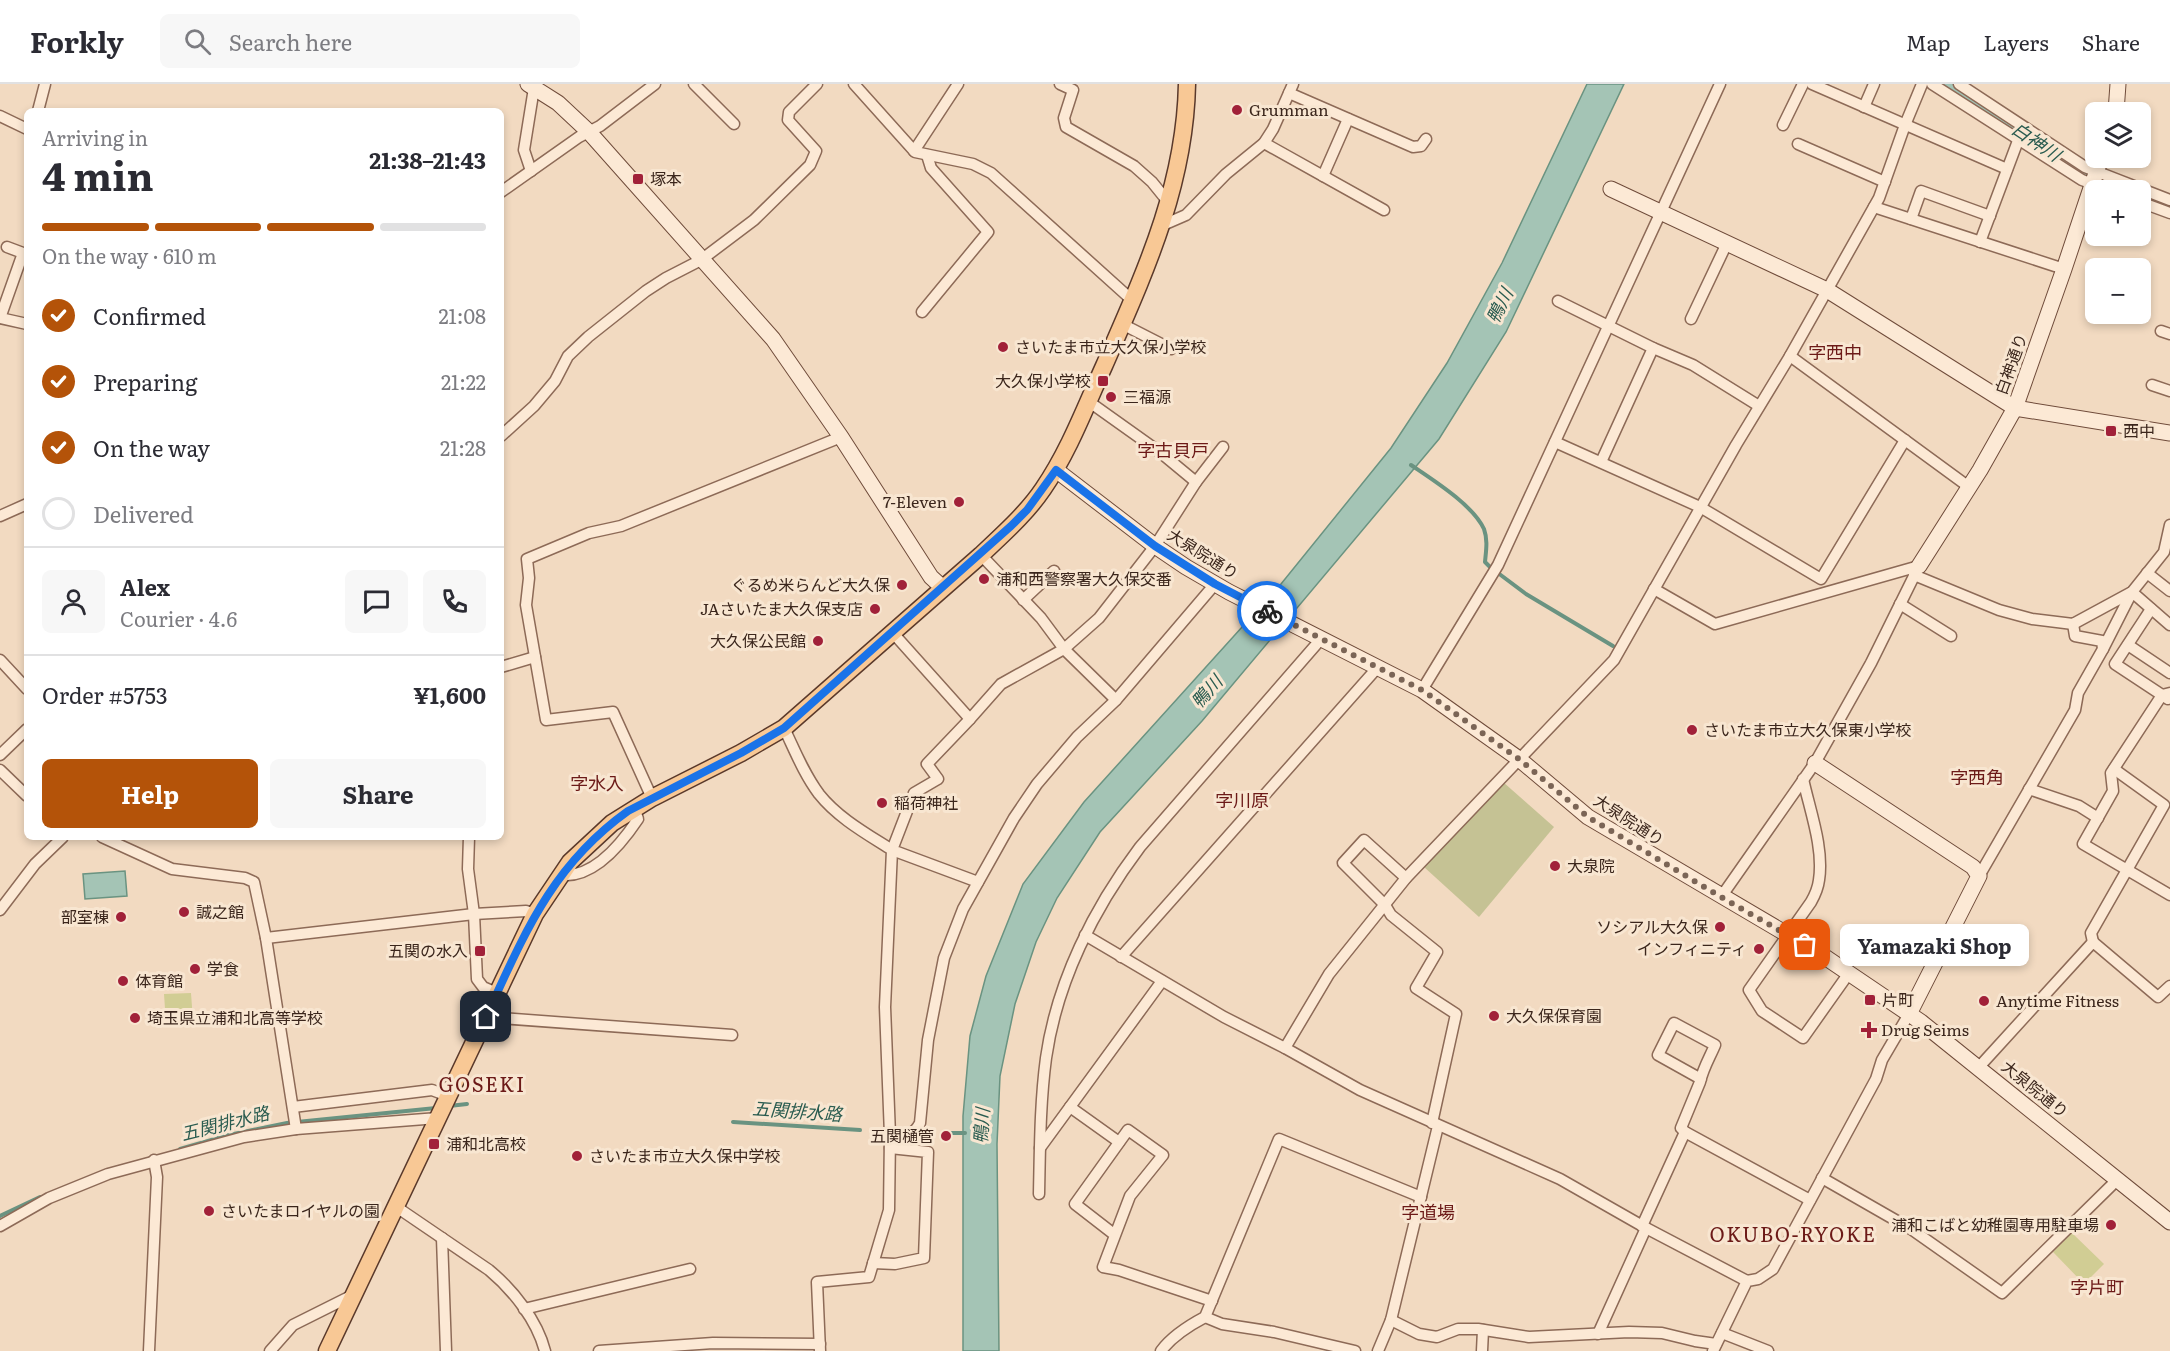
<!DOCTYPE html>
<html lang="en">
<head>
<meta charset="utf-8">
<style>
	body { margin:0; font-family:Literata,"Noto Sans JP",serif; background:#f7f7f7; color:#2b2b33; height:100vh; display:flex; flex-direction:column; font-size:22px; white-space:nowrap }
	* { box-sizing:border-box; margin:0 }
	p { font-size:20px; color:#7c7c81 }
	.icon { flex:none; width:33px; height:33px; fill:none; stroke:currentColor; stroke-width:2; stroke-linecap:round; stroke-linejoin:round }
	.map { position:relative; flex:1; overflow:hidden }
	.side { position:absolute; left:24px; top:24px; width:480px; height:732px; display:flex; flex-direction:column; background:#fff; border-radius:9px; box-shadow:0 3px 9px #0003 }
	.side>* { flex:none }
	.fabs { position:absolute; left:2085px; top:18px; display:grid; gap:12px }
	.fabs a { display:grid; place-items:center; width:66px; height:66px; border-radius:9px; background:#fff; box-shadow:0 3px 9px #0003; font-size:30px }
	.pin { position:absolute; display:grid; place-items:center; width:51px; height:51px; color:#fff; margin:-26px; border-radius:12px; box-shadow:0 3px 9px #0006 }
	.courier { position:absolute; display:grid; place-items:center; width:60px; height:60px; margin:-30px; border:4px solid #1a73e8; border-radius:50%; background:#fff; color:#222; box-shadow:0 2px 8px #0007 }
	.bubble { position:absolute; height:42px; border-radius:9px; background:#fff; box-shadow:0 3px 9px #0003; font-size:20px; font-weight:700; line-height:42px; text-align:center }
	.headline em { font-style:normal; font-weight:700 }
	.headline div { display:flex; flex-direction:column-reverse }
	.headline { display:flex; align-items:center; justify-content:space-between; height:102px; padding:0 18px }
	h1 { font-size:39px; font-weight:700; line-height:45px }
	.bar { display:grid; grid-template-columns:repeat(4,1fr); gap:9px 6px; align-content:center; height:72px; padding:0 18px }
	.bar i { height:8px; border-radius:4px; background:#e1e1e2 }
	.bar .selected { background:#b45309 }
	.bar p { grid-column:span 4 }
	.line { display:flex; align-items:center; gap:15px; padding:0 18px; border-top:2px solid #e1e1e2 }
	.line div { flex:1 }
	.round { display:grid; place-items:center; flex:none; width:63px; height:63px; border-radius:9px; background:#f7f7f7 }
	ol { padding:0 18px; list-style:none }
	li { display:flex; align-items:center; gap:18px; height:66px }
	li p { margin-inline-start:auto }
	li .icon { padding:6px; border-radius:50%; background:#b45309; color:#fff; stroke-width:4 }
	li:last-child { color:#7c7c81 }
	li i { width:33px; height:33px; border:3px solid #e1e1e2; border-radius:50% }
	.button { display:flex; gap:12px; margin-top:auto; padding:12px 18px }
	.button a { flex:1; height:69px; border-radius:9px; background:#b45309; color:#fff; font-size:24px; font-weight:700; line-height:69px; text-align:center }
	.button a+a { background:#f7f7f7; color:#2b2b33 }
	header { display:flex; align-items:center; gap:36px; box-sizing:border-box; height:84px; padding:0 30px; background:#fff; border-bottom:2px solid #e1e1e2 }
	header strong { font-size:28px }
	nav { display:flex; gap:33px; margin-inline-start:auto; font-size:21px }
	.search { width:420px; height:54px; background:#f7f7f7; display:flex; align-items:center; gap:15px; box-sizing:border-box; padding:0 21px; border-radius:9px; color:#7c7c81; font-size:22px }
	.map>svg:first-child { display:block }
	.green { fill:#d1cd94 }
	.cemetery { fill:#c5c294 }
	.water { fill:#a4c4b5; stroke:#6a9381; stroke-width:1.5 }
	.pier { fill:#f2dac1 }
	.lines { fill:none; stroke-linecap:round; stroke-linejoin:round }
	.stream { stroke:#6a9381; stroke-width:4 }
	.river { stroke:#a4c4b5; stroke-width:21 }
	.street-casing { stroke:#8d6a57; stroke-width:13 }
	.secondary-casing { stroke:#6f4b3a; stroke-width:17 }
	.primary-casing { stroke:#5a392b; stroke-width:19 }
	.street { stroke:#fce9d5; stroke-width:10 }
	.secondary { stroke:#fce9d5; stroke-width:15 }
	.primary { stroke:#f8c895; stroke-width:16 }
	.done { stroke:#7b6556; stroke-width:6; stroke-dasharray:0 10.8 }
	.route { stroke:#1a73e8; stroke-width:8 }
	.poi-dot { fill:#a12139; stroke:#f8e6d1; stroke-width:2 }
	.labels { text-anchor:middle; stroke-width:6; stroke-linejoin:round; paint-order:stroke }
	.poi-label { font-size:16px; fill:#3b261c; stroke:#f8e6d1; text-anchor:start }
	.street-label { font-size:16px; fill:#3b261c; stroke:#f8e6d1 }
	.water-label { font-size:18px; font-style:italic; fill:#2a5c50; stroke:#f8e6d1 }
	.neighbourhood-label { font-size:18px; fill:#6c1a18; stroke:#f8e6d1 }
	.quarter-label { font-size:20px; letter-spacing:1.5px; fill:#6c1a18; stroke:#f8e6d1 }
</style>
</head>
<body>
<header>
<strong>Forkly</strong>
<div class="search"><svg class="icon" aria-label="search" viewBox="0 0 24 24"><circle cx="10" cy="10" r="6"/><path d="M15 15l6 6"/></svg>Search here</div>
<nav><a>Map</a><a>Layers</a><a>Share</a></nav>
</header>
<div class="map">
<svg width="2170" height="1267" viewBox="0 0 2170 1267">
	<rect width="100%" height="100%" fill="#f2dac1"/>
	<g class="green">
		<polygon points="191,909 193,937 166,939 164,910"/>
		<polygon points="2072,1149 2104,1180 2084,1200 2053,1168"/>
	</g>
	<polygon class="cemetery" points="1503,698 1554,743 1479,833 1424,783"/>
	<g class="water">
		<polygon points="1587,0 1624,0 1506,248 1439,355 1202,637 1100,748 1057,814 1036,858 1015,920 1000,992 997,1060 999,1267 963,1267 963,1032 970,952 986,892 1023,800 1084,718 1281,500 1391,364 1447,279 1502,179"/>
		<polygon points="125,787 127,812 85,815 83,790"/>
	</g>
	<polygon class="pier" points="1264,513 1296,530 1282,547 1249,530"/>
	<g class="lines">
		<g class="stream">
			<path d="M1411,381C1433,396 1473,421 1484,445C1488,456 1486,467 1485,478L1490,483L1526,510L1613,562"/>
			<polyline points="449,1022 467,1020"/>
			<polyline points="733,1038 860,1046"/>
			<polyline points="948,1049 965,1049"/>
			<polyline points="180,1065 229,1051 287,1039 436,1024"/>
			<polyline points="0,1132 40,1113"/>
		</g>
		<g class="river">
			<polyline points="1950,0 2077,86 2128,106"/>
			<polyline points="2140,112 2170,123"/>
		</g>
		<g class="street-casing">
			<g id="street">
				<polyline points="694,0 734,40"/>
				<polyline points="854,0 915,68 973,80 991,89 1133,217"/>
				<polyline points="1060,0 1073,6 1064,34 1066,43 1134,82 1152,98 1169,119"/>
				<polyline points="1812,0 2007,85"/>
				<polyline points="1932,0 2082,96 2109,106"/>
				<polyline points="1959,0 2085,83 2170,116"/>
				<polyline points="1289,9 1413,63 1421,62 1426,55"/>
				<polyline points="1864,23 1874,0"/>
				<polyline points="38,27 45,0"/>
				<polyline points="0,32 27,45"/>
				<polyline points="1783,41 1803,0"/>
				<polyline points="1264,59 1384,126"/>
				<polyline points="1798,60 1885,98"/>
				<polyline points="914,67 958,0"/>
				<polyline points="531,87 524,66 534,4"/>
				<polyline points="1323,92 1348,35"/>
				<polyline points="501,108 579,53 600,42 655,0"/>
				<polyline points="2140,118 2170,129"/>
				<polyline points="1874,123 2064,185"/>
				<polyline points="1911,135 1921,107 1990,132"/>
				<polyline points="1163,141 1186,131 1226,90 1264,59 1273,45 1293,0"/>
				<polyline points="1980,158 2019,54"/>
				<polyline points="1558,217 1653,264 1601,378"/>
				<polyline points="922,228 988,148 931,84 927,71"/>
				<polyline points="0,234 23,169 7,163"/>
				<polyline points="0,234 27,240"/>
				<polyline points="1691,235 1727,159"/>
				<polyline points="1122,240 1171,265"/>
				<polyline points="2161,247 2170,250"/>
				<polyline points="1653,264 1693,281 1759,322"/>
				<polyline points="1790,272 1969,403"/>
				<polyline points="2152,301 2170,307"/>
				<polyline points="1088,317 1161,369 1196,398"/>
				<polyline points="501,352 534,322 555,297 568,272 588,253 646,207 666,194 701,176 754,136 810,81 816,67 788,36 789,28 817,0"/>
				<polyline points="1555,358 1700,423 1821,495 1905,356"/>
				<polyline points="0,432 27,420"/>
				<polyline points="981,471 1041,534 1064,565 1116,616"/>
				<polyline points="2147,489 2170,507"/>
				<polyline points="1914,491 1999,526 2032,535 2073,540 2132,508 2164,468 2170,441"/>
				<polyline points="1654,505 1715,540 1919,482"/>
				<polyline points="1023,516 1054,487"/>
				<polyline points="1900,520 1951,552"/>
				<polyline points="2151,525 2115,580 2168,615"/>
				<polyline points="893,549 970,635 1001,600 1064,565 1099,534 1155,462 1196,398 1223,363"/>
				<polyline points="2128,561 2170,589"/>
				<polyline points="2103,565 2132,508 2170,541"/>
				<polyline points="0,576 27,605"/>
				<polyline points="501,583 535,573"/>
				<polyline points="1422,606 1498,481 1720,0"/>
				<polyline points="2170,609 2162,611 2111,689 2113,707 2083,760 2170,811"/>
				<polyline points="970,635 927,680 938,695 914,709 892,766 978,798"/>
				<path d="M784,644C795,667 804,690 819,710C838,734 867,750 892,766L885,923L890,1051L889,1126L869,1193L817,1198L820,1267"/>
				<polyline points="0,671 27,645"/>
				<polyline points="0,686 27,712"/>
				<path d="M1803,695C1810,727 1824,764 1819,796C1818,804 1815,811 1811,818L1749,906L1762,927L1803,954L1849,889"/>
				<polyline points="2029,705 2079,722 2098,734"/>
				<polyline points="652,714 613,628 546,636 526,521 529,494 527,475 589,449 621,442 841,353"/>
				<polyline points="102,753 172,785 245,794 254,798 266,854 296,1045"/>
				<polyline points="469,753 468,785 474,830 477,895 483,903 497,909"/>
				<path d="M560,791C593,795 622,759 638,735L634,724"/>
				<polyline points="1979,792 2075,626 2078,609 2103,565 2102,557 2075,552 2073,540"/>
				<polyline points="1406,794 1364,756 1343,779 1385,821 1391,831 1437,868 1416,904 1456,930 1432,1039"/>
				<polyline points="1721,813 1815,679 1871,579 1919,482"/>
				<polyline points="0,826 35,780 63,753"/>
				<polyline points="1085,851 1224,933 1285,964 1360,1006 1560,1095 1646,1144 1747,1197"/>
				<polyline points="266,854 474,830 526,827 535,830"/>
				<polyline points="2093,858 2091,849 2164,721 2114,685"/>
				<polyline points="1121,873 1378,583"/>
				<polyline points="486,933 732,951"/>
				<polyline points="1285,964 1329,890 1406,794 1614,576 1736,361 1790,272 1879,114 1905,41 1922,0"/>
				<polyline points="1979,983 2093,858 2158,913 2170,902"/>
				<path d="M1701,995L1658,971L1674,939L1715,961C1710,973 1703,984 1700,998L1681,1044L1685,1048L1810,1116"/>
				<polyline points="293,1023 432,1006 448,1012"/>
				<polyline points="1070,1023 1119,1058"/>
				<path d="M890,1051C904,1052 913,1053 920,1039L928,956L944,874L963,825L1014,734L1037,700L1077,653L1116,616L1215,500"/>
				<polyline points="1040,1064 1162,897"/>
				<polyline points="1822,1094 1911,1145 2002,1209 2118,1095"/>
				<path d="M1039,1110C1040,1064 1040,1019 1046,974C1057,897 1094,824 1140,763L1321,555"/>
				<path d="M395,1122L489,1186C513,1206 537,1236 545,1267"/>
				<polyline points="0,1142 49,1114 108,1090 244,1053 296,1045 438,1034"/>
				<polyline points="1642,1142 1685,1048"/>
				<polyline points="1115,1151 1075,1120 1128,1046 1163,1071 1130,1112 1103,1183 1119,1186 1212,1217"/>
				<polyline points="442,1154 446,1267"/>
				<polyline points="873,1179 895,1180 924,1174 928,1068 890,1064"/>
				<polyline points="524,1225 690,1185"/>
				<polyline points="1205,1233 1222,1240 1274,1248 1355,1267"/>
				<polyline points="1391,1236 1419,1250 1437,1253 1458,1245 1478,1245 1529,1253 1629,1248 1662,1249 1695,1257 1716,1260"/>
				<polyline points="1722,1249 1768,1267"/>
				<polyline points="1598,1250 1646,1144"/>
				<polyline points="149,1267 157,1093 154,1076"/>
				<polyline points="270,1267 293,1241 353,1211"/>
				<polyline points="599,1267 713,1259 820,1260"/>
				<path d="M1161,1267C1172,1252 1188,1242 1205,1233L1279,1055L1421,1113"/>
				<polyline points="1378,1267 1391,1236 1438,1042"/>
				<polyline points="1482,1267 1483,1246"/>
				<polyline points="1713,1267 1747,1197 1758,1195 1773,1185 1876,995 1882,976 1909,930"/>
			</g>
		</g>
		<g class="secondary-casing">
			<g id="secondary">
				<polyline points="528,0 558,19 589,48 773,255 841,353 931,493 943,504"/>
				<polyline points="2116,28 2118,0"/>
				<polyline points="1611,105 1827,206 2015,324 2170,349"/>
				<polyline points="1056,386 1155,462 1186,483 1229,508 1422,606 1519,675 1588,733 1822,871 1921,938 2170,1138"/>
				<polyline points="1919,482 1980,386 2015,324 2064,185 2101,74"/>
				<polyline points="1815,679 1973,783 1979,792 1909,930"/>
			</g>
		</g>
		<g class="primary-casing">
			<path id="primary" d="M327,1267L535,830L570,778L612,739L652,714L741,669L784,644L981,471C1003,450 1026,430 1043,405C1069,367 1085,324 1104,282C1144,190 1185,103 1187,0"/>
		</g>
		<use href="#street" class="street"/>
		<use href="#secondary" class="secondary"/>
		<use href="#primary" class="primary"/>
	</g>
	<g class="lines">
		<polyline class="done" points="1267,527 1422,606 1519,675 1588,733 1721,813 1805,861"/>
		<path class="route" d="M486,933C524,851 551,782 628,727L741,669L784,644L1011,442L1027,426L1056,386L1155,462L1215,500L1267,527"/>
	</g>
	<g class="poi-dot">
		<circle cx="1237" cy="26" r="6"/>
		<rect x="632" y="89" width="12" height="12" rx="3"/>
		<circle cx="1003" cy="263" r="6"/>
		<rect x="1097" y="291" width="12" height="12" rx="3"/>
		<circle cx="1111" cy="313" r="6"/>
		<rect x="2105" y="341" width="12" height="12" rx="3"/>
		<circle cx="959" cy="418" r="6"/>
		<circle cx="984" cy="495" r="6"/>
		<circle cx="902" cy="501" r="6"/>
		<circle cx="875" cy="525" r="6"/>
		<circle cx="818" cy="557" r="6"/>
		<circle cx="1692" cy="646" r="6"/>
		<circle cx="882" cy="719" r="6"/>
		<circle cx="1555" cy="782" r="6"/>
		<circle cx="184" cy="828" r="6"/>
		<circle cx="121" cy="833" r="6"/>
		<circle cx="1720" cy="843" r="6"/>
		<circle cx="1759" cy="865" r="6"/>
		<rect x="474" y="861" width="12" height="12" rx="3"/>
		<circle cx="195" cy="885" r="6"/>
		<circle cx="123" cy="897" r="6"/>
		<rect x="1864" y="910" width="12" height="12" rx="3"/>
		<circle cx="1984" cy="917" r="6"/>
		<circle cx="1494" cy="932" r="6"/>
		<circle cx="135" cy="934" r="6"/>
		<path d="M1866 937h6v6h6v6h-6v6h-6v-6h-6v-6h6z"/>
		<circle cx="946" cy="1052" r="6"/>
		<rect x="428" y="1054" width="12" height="12" rx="3"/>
		<circle cx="577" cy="1072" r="6"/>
		<circle cx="209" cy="1127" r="6"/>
		<circle cx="2111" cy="1141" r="6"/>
	</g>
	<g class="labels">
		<g class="poi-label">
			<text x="1249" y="32">Grumman</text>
			<text x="650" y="101">塚本</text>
			<text x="1015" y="269">さいたま市立大久保小学校</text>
			<text x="1091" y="303" text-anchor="end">大久保小学校</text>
			<text x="1123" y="319">三福源</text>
			<text x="2123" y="353">西中</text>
			<text x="947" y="424" text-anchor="end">7-Eleven</text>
			<text x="996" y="501">浦和西警察署大久保交番</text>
			<text x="890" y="507" text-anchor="end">ぐるめ米らんど大久保</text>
			<text x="863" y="531" text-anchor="end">JAさいたま大久保支店</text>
			<text x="806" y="563" text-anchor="end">大久保公民館</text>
			<text x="1704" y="652">さいたま市立大久保東小学校</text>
			<text x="894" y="725">稲荷神社</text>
			<text x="1567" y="788">大泉院</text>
			<text x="196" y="834">誠之館</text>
			<text x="109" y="839" text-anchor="end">部室棟</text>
			<text x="1708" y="849" text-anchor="end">ソシアル大久保</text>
			<text x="1747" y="871" text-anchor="end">インフィニティ</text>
			<text x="468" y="873" text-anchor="end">五関の水入</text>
			<text x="207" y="891">学食</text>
			<text x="135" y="903">体育館</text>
			<text x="1882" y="922">片町</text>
			<text x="1996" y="923">Anytime Fitness</text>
			<text x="1506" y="938">大久保保育園</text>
			<text x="147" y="940">埼玉県立浦和北高等学校</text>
			<text x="1881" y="952">Drug Seims</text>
			<text x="934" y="1058" text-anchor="end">五関樋管</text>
			<text x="446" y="1066">浦和北高校</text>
			<text x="589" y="1078">さいたま市立大久保中学校</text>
			<text x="221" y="1133">さいたまロイヤルの園</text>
			<text x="2099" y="1147" text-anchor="end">浦和こばと幼稚園専用駐車場</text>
		</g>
		<g class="street-label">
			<text transform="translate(2011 280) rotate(-70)" y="6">白神通り</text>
			<text transform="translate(1203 470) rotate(32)" y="6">大泉院通り</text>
			<text transform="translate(1629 736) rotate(33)" y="6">大泉院通り</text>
			<text transform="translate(2035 1005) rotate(39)" y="6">大泉院通り</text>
		</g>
		<g class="water-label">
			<text transform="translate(2036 58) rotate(34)" y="6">白神川</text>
			<text transform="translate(1500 222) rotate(-63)" y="6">鴨川</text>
			<text transform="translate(1207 608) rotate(-48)" y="6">鴨川</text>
			<text transform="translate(797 1028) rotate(4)" y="6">五関排水路</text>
			<text transform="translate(225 1040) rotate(-14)" y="6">五関排水路</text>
			<text transform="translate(982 1042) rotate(-86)" y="6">鴨川</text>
		</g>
		<g class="neighbourhood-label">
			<text x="1835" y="275">字西中</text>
			<text x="1173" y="373">字古貝戸</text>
			<text x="1977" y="700">字西角</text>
			<text x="597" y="706">字水入</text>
			<text x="1242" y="723">字川原</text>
			<text x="1428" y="1135">字道場</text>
			<text x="2097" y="1210">字片町</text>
		</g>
		<g class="quarter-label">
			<text x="482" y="1008">GOSEKI</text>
			<text x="1793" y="1158">OKUBO-RYOKE</text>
		</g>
	</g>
</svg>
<div class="fabs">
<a><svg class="icon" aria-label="layers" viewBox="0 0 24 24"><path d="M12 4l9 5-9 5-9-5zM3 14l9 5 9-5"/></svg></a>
<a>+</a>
<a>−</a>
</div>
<div class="pin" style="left:1805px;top:861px;background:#ea580c"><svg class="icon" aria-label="bag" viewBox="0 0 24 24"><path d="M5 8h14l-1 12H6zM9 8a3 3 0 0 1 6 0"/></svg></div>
<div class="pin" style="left:486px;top:933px;background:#1f2937"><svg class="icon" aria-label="home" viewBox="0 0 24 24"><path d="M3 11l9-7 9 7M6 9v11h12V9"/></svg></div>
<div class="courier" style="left:1267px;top:527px"><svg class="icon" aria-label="bike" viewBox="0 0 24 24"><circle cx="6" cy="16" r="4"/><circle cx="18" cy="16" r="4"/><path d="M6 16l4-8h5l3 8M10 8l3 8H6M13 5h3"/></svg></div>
<div class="bubble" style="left:1840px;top:840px;width:189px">Yamazaki Shop</div>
<section class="side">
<div class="headline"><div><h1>4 min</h1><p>Arriving in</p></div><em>21:38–21:43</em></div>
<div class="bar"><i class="selected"></i><i class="selected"></i><i class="selected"></i><i></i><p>On the way · 610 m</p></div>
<ol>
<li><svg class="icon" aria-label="check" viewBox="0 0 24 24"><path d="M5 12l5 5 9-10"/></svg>Confirmed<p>21:08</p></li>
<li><svg class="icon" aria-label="check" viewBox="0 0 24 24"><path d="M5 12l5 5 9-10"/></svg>Preparing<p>21:22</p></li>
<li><svg class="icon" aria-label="check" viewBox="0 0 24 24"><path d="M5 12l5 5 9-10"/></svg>On the way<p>21:28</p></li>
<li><i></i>Delivered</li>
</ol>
<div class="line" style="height:108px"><a class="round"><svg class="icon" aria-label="person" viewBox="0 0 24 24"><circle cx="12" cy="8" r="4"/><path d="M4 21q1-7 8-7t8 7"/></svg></a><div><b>Alex</b><p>Courier · 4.6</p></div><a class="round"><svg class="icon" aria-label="chat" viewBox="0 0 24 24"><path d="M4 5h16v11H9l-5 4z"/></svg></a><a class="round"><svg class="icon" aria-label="phone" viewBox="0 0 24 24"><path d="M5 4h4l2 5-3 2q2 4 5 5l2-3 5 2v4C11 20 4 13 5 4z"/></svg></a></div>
<div class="line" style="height:78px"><div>Order #5753</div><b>¥1,600</b></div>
<div class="button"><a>Help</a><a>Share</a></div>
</section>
</div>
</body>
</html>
